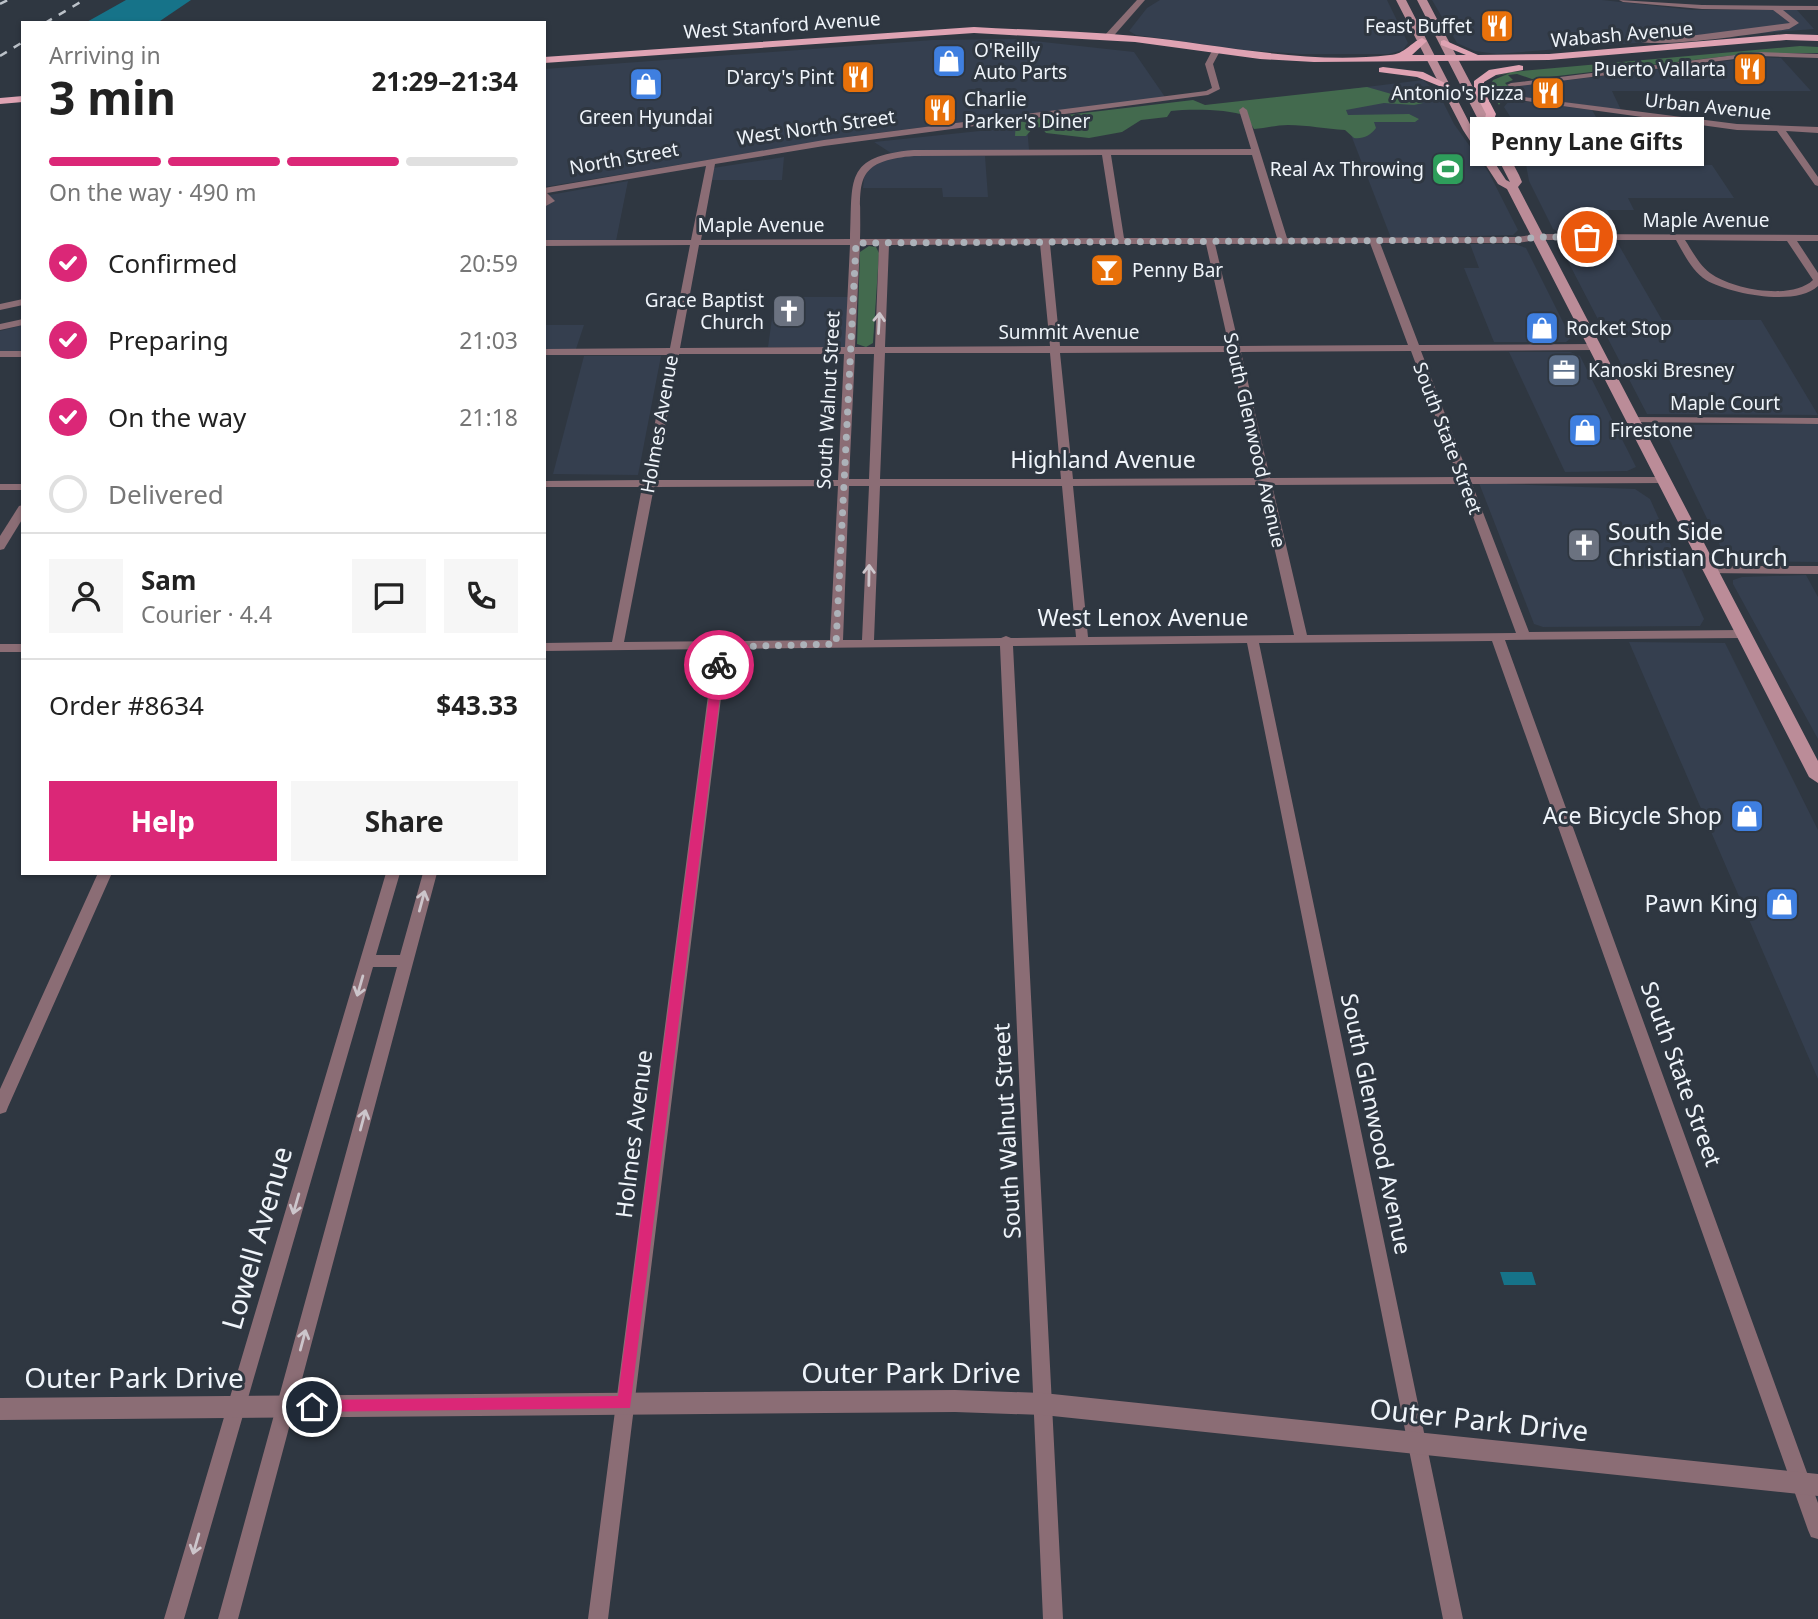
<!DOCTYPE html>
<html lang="en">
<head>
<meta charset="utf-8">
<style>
	body { margin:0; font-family:"Noto Sans",sans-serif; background:#f6f6f6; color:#222; height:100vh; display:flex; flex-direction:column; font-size:26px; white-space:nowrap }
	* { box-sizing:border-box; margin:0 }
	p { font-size:23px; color:#767676 }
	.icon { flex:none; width:38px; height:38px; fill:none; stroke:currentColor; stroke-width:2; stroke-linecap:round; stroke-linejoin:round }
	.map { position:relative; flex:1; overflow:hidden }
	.details { position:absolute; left:21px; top:21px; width:525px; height:854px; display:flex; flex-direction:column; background:#fff; border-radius:0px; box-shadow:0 2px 5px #0004 }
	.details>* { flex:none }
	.pin { position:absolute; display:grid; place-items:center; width:60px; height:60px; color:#fff; margin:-30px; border:4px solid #fff; border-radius:50%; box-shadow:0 2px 7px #0007 }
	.courier { position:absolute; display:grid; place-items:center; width:70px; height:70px; margin:-35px; border:5px solid #db2777; border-radius:50%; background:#fff; color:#222; box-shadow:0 2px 9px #0007 }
	.bubble { position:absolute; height:49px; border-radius:0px; background:#fff; box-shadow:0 2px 5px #0004; font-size:23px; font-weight:700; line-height:49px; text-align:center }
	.summary em { font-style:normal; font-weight:700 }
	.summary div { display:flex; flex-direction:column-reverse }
	.summary { display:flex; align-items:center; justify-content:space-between; height:119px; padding:0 28px }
	h1 { font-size:46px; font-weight:700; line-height:52px }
	.bar { display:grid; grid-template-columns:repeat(4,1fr); gap:10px 7px; align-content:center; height:84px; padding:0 28px }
	.bar i { height:9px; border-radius:5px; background:#e0e0e0 }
	.bar .current { background:#db2777 }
	.bar p { grid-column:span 4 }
	.line { display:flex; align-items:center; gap:18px; padding:0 28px; border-top:2px solid #e0e0e0 }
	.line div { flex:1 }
	.round { display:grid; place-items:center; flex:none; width:74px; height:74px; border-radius:0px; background:#f6f6f6 }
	ol { padding:0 28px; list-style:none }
	li { display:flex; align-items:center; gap:21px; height:77px }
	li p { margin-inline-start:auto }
	li .icon { padding:7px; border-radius:50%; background:#db2777; color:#fff; stroke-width:4 }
	li:last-child { color:#767676 }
	li i { width:38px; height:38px; border:4px solid #e0e0e0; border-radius:50% }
	.button { display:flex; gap:14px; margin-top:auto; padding:14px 28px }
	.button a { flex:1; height:80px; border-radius:0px; background:#db2777; color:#fff; font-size:28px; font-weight:700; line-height:80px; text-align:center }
	.button a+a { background:#f6f6f6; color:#222 }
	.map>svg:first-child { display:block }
	.built { fill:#353f4f }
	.green { fill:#436a4e }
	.water { fill:#167389 }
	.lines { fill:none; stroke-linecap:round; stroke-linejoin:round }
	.minor { fill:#8b6d75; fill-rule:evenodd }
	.tertiary { fill:#8b6d75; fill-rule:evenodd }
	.secondary { fill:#bb8c98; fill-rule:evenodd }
	.primary { fill:#dfa3b3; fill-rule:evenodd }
	.rail { stroke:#bcc2c9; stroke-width:2.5; stroke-dasharray:8 8; stroke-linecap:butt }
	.oneway { stroke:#ccc5cb }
	.route { fill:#db2777 }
	.done { stroke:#acb2b9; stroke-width:7; stroke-dasharray:0 12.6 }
	.labels { text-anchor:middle; stroke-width:6; stroke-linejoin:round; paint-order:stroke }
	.far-street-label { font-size:19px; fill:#eff4fa; stroke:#2f3741 }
	.far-poi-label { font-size:19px; fill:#eff4fa; stroke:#2f3741; text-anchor:end }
	.street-label { font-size:23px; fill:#eff4fa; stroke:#2f3741 }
	.poi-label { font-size:23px; fill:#eff4fa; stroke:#2f3741; text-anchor:end }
	.near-street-label { font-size:28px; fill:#eff4fa; stroke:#2f3741 }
</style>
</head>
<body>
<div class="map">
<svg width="1818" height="1619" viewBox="0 0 1818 1619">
	<rect width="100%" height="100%" fill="#2f3741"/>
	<g class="built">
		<polygon points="1160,0 1387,0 1408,43 1403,50 1389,54 1301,54 1244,50 1136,35 1129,31 1147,8"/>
		<polygon points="1432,0 1602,0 1693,10 1797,10 1814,29 1497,54 1475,51 1457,43"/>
		<polygon points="1015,39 1134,52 1165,97 853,136 544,187 544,69 933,40"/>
		<polygon points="1760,57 1781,58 1811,91 1612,91 1621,110 1509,95 1511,87"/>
		<polygon points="1423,80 1439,94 1454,124 1489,173 1518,230 1513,235 1391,238 1334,91"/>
		<polygon points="1519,101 1592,110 1606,134 1639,134 1659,165 1712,165 1734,198 1628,198 1634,210 1607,210 1612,219 1598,219 1599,222 1590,223 1596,233 1561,233 1553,229 1529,181 1520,132 1504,107 1508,102"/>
		<polygon points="1027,126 1029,150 891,153 874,142"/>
		<polygon points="916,155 985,156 988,197 943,197 942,188 863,188 864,178 870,167 884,159"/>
		<polygon points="784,157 782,180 711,180 713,168"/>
		<polygon points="628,181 616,241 544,241 544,196"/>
		<polygon points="1566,241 1617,242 1662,320 1761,320 1818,415 1647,414 1560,246"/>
		<polygon points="1470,244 1515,244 1526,248 1571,338 1566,342 1494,342 1464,268 1479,268"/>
		<polygon points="775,297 848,297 846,348 768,347"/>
		<polygon points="23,325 23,351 0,351 0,331"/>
		<polygon points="544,325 584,325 576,349 544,349"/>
		<polygon points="1509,352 1570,352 1580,356 1636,467 1627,471 1565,472"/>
		<polygon points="584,356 661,356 638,475 553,474"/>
		<polygon points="1818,424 1818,562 1742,561 1724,554 1662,425"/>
		<polygon points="1479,483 1635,489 1650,499 1704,619 1700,626 1543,627 1534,624"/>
		<polygon points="1806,575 1818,597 1818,739 1733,584 1733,580 1742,577"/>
		<polygon points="1629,642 1725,643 1818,830 1818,1079"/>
	</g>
	<g class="green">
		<polygon points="1800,46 1818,47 1818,53 1753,53 1532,79 1517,74 1508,75 1513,80 1505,83 1510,88 1499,105 1488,90 1493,80 1510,73 1492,77 1511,72"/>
		<path d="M1367,87L1423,103L1414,105L1384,103L1346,110L1348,115L1409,114L1419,119L1415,122H1374L1376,128C1370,136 1363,139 1354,138L1345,130C1326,129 1308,125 1288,125C1277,125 1266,128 1254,129L1246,116C1228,109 1190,109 1171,111L1167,117L1141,120L1122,132L1089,138L1046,133L1041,127L1033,128L1026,136H1015L1016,121L1193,100L1205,105Z"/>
		<polygon points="869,246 876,247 879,253 873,343 866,347 857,344 860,252"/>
	</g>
	<g class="water">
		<polygon points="126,0 191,0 157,23 85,23"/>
		<polygon points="1500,1272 1532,1272 1536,1285 1504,1285"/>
	</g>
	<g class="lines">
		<g class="minor">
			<polygon points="1137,0 1145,0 1110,40 1104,40 1104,36"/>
			<path d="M1619,0L1702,5L1818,6V10H1783L1799,23L1789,29C1761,33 1654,50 1635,40L1636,38L1666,39L1790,23L1773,10L1702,9L1623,2Z"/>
			<path d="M1213,49L1220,51L1213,64L1220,89L1208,95L824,146L715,164L701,240L850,239C853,180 843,156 914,150L1251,149L1239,110L1243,107L1247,110L1287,238L1517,237L1537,234L1818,235V241H1797L1818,273V286C1796,307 1730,294 1706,280C1692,271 1684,254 1676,240H1537L1517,243H1380L1419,345L1593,344L1598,347L1593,350L1421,351L1469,477H1663L1669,480L1663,483L1472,484L1529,632L1742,630L1748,634L1742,638L1505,640L1818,1503V1539L1811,1537L1808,1530L1492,641L1259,643L1463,1619H1443L1247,643L1013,646L1063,1619H1043L1000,646L727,649L608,1619H588L714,649L544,651V643L612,642L642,487H544V481L644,480L668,355H544V349L670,348L690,245L544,246V240H691L706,166L547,193L555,201L544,207V188L824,140L1206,91L1212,88L1205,64ZM1102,155L1115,238L860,239C862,186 849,161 914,156ZM1111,155H1252L1277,238H1124ZM1685,240L1787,241L1813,280C1792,300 1736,290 1713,275C1700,267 1693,252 1685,240ZM1370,243L1408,345L1239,346L1215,244ZM1040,244L1050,346L885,347L889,245ZM1050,244H1206L1229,346H1060ZM699,245H850L845,347L680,348ZM860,245H879L875,347H855ZM1411,351L1458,477L1270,478L1241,352ZM1230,352L1259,478L1073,479L1060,353ZM885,353H1050L1061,479H880ZM679,354H844L838,480H655ZM855,354H874L869,479H849ZM1461,484L1516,633L1307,635L1272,485ZM1260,485L1294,635L1088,637L1073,486ZM838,486L830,640L624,642L654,487ZM849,486H869L862,640H843ZM880,486H1062L1076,637L1011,638L1006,636L1001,638L874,640Z"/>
			<polygon points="1759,52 1818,54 1818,58 1759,56 1511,87 1507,85 1511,83"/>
			<polygon points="1508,95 1737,124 1818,127 1818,133 1786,131 1818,177 1818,186 1815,185 1777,131 1737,130 1511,99 1507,97"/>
			<polygon points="23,299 23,305 0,310 0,304"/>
			<polygon points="23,319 23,325 0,330 0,324"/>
			<rect x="0" y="351" width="23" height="6"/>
			<polygon points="1631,417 1818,418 1818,424 1627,422 1627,418"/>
			<rect x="0" y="484" width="23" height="6"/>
			<polygon points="23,505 23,518 4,549 0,550 0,536 19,506"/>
			<polygon points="1709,566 1818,566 1818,574 1705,573 1703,570 1705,567"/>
			<rect x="0" y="644" width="23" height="8"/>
			<polygon points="98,873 112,873 8,1107 6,1112 0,1114 0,1089"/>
			<polygon points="386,873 400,873 376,955 400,955 423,873 437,873 238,1619 218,1619 397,967 373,967 184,1619 164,1619"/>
		</g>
		<polygon class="tertiary" points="955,1390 1043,1393 1818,1474 1818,1496 1043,1415 955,1412 0,1420 0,1398"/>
		<polygon class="secondary" points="1396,0 1406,0 1473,130 1506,180 1510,182 1417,0 1427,0 1519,175 1522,182 1518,187 1818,761 1818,783 1809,777 1507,189 1498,184 1463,130"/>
		<g class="primary">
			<path d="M974,27C1027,30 1081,31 1135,36C1219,44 1305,65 1390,55C1405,54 1410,43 1422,38L1427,41L1412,55H1466L1441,45V41L1444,40L1478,55L1549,54L1786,34L1818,35V41L1786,40L1549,60L1314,62L1260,59L1135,42L974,33L544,63V57Z"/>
			<polygon points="1519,65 1523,66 1523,70 1496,75 1484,82 1484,91 1496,114 1491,128 1483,128 1486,114 1474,91 1474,81 1489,70"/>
			<polygon points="1383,67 1423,72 1449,85 1444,88 1417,77 1379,72 1379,68"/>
			<polygon points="23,96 23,102 0,104 0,98"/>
		</g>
		<g class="rail">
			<polyline points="0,4 8,0"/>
			<polyline points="45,23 84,0"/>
			<polyline points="0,56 23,42"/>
		</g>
	</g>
	<defs><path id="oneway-shaft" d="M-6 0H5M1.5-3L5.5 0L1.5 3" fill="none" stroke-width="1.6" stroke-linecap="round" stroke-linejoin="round" transform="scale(1.75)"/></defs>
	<g class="oneway">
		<use href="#oneway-shaft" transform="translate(879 323) rotate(-87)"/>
		<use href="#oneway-shaft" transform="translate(869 575) rotate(-89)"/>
		<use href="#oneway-shaft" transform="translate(422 901) rotate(-75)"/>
		<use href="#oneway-shaft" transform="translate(360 986) rotate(106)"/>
		<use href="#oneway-shaft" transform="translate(363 1120) rotate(-75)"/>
		<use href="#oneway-shaft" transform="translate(296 1204) rotate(106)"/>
		<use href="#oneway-shaft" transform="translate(303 1340) rotate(-75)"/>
		<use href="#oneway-shaft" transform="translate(196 1544) rotate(106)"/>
	</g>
	<polygon class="route" points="719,662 724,665 630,1408 307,1412 305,1407 312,1400 618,1396 713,665"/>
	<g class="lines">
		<polyline class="done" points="719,665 721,647 836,644 856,243 1517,240 1537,237 1587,237"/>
	</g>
	<defs>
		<g id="restaurant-square" transform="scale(1.75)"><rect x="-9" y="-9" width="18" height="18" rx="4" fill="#e8710a" stroke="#2f3741"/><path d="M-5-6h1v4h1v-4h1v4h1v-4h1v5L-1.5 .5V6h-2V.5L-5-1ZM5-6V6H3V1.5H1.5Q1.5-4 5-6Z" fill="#fff"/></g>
		<g id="shop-square" transform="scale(1.75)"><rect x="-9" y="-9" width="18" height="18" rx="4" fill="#3f7fe0" stroke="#2f3741"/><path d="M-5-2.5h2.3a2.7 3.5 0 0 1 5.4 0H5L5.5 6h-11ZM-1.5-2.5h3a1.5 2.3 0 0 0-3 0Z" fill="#fff"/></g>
		<g id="stadium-square" transform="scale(1.75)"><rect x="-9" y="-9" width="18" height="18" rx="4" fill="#2e9e5b" stroke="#2f3741"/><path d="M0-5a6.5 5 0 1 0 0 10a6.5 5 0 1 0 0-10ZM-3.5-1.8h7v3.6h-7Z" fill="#fff"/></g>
		<g id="bar-square" transform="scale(1.75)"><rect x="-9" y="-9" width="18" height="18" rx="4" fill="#e8710a" stroke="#2f3741"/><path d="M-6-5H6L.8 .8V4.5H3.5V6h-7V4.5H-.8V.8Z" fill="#fff"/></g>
		<g id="church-square" transform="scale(1.75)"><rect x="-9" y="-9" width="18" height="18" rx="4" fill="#6b7280" stroke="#2f3741"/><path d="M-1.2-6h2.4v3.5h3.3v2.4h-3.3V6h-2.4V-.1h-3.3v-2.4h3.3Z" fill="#fff"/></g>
		<g id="office-square" transform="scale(1.75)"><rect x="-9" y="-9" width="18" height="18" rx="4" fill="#5c6f8a" stroke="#2f3741"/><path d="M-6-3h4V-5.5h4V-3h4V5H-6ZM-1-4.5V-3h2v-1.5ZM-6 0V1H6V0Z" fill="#fff"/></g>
	</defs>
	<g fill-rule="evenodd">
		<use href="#restaurant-square" x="1497" y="26"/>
		<use href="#shop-square" x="949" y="61"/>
		<use href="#restaurant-square" x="1750" y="69"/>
		<use href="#restaurant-square" x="858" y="77"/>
		<use href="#shop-square" x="646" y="84"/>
		<use href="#restaurant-square" x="1548" y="93"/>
		<use href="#restaurant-square" x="940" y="110"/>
		<use href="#stadium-square" x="1448" y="169"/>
		<use href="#bar-square" x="1107" y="270"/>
		<use href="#church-square" x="789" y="311"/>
		<use href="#shop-square" x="1542" y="328"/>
		<use href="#office-square" x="1564" y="370"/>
		<use href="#shop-square" x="1585" y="430"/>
		<use href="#church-square" x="1584" y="545"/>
		<use href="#shop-square" x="1747" y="816"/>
		<use href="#shop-square" x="1782" y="904"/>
	</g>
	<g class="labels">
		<g class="far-street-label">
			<text transform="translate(782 25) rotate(-4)" y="7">West Stanford Avenue</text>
			<text transform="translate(1622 34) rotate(-5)" y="7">Wabash Avenue</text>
			<text transform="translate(1708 106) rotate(6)" y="7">Urban Avenue</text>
			<text transform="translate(816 127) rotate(-8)" y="7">West North Street</text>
			<text transform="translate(624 158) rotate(-10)" y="7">North Street</text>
			<text x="1706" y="227">Maple Avenue</text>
			<text x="761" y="232">Maple Avenue</text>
			<text x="1069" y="339">Summit Avenue</text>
			<text transform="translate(828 400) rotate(-87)" y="7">South Walnut Street</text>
			<text x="1725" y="410">Maple Court</text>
			<text transform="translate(659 424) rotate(-80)" y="7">Holmes Avenue</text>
			<text transform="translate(1448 438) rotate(69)" y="7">South State Street</text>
			<text transform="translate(1255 440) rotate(77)" y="7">South Glenwood Avenue</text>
		</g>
		<g class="far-poi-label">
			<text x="1472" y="33">Feast Buffet</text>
			<text x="974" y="57" text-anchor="start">O'Reilly<tspan x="974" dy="22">Auto Parts</tspan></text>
			<text x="1726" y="76">Puerto Vallarta</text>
			<text x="834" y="84">D'arcy's Pint</text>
			<text x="1524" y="100">Antonio's Pizza</text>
			<text x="964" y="106" text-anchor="start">Charlie<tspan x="964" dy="22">Parker's Diner</tspan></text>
			<text x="646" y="124" text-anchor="middle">Green Hyundai</text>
			<text x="1424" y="176">Real Ax Throwing</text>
			<text x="1132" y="277" text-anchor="start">Penny Bar</text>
			<text x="764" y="307">Grace Baptist<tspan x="764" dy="22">Church</tspan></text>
			<text x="1566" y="335" text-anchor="start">Rocket Stop</text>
			<text x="1588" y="377" text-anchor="start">Kanoski Bresney</text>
			<text x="1610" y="437" text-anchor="start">Firestone</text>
		</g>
		<g class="street-label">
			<text x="1103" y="468">Highland Avenue</text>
			<text x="1143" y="626">West Lenox Avenue</text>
			<text transform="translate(1681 1074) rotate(70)" y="8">South State Street</text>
			<text transform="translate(1376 1124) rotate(78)" y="8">South Glenwood Avenue</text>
			<text transform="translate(1007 1131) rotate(-93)" y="8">South Walnut Street</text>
			<text transform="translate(634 1134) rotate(-83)" y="8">Holmes Avenue</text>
		</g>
		<g class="poi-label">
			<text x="1608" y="540" text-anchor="start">South Side<tspan x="1608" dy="26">Christian Church</tspan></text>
			<text x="1722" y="824">Ace Bicycle Shop</text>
			<text x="1758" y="912">Pawn King</text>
		</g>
		<g class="near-street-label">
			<text transform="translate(257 1238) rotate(-74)" y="10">Lowell Avenue</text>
			<text x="911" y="1383">Outer Park Drive</text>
			<text x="134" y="1388">Outer Park Drive</text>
			<text transform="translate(1479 1420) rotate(6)" y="10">Outer Park Drive</text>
		</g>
	</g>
</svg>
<div class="pin" style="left:1587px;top:237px;background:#ea580c"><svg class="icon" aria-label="bag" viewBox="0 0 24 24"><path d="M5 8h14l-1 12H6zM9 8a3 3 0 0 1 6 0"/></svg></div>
<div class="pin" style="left:312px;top:1407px;background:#1f2937"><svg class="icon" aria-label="home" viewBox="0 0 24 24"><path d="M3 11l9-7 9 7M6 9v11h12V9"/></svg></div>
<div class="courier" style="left:719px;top:665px"><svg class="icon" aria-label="bike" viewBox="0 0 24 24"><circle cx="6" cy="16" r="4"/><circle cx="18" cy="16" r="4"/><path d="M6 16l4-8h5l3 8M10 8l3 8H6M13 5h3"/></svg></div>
<div class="bubble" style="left:1470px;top:117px;width:234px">Penny Lane Gifts</div>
<section class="details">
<div class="summary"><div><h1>3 min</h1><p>Arriving in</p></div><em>21:29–21:34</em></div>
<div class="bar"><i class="current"></i><i class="current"></i><i class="current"></i><i></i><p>On the way · 490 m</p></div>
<ol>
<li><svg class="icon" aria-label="check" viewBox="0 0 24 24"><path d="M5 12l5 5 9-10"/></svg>Confirmed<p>20:59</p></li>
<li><svg class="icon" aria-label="check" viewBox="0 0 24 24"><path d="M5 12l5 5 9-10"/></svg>Preparing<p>21:03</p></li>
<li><svg class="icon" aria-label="check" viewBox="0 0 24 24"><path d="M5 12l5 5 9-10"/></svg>On the way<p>21:18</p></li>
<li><i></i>Delivered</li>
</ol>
<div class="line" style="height:126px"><a class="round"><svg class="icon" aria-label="person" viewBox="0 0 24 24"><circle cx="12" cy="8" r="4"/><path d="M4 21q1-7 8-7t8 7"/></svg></a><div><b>Sam</b><p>Courier · 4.4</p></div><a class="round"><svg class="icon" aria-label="chat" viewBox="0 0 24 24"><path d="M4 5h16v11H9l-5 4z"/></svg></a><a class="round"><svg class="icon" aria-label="phone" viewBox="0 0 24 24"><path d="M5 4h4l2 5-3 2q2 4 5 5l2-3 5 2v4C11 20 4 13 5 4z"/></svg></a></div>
<div class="line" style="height:91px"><div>Order #8634</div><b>$43.33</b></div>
<div class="button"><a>Help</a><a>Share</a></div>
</section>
</div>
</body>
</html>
